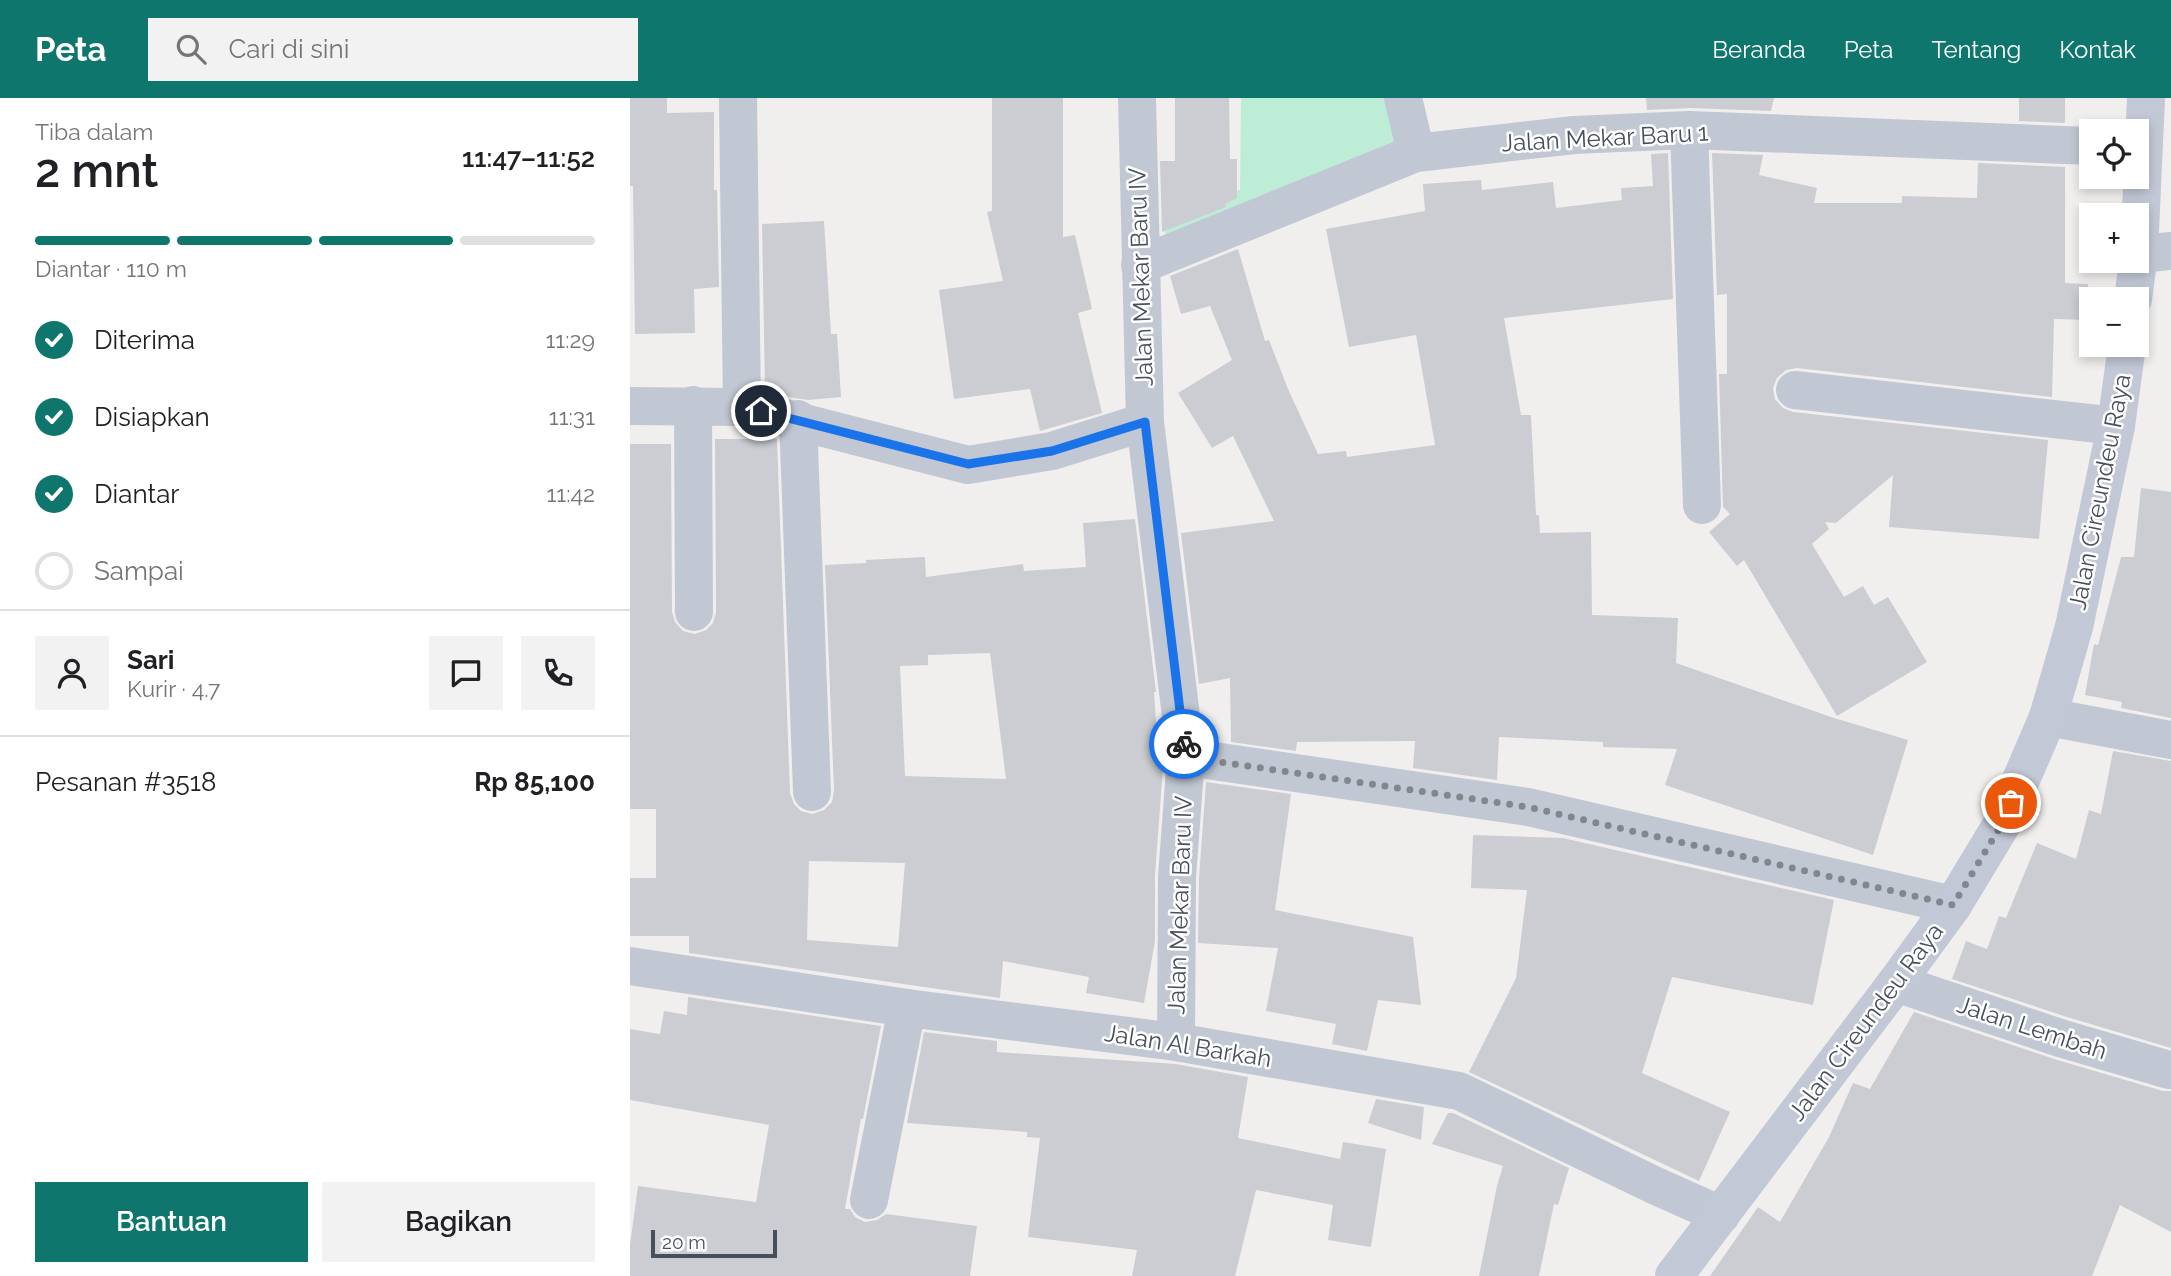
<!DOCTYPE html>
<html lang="id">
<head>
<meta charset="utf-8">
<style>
	body { margin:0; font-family:Raleway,sans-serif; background:#f2f2f2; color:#202124; height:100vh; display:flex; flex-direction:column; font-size:26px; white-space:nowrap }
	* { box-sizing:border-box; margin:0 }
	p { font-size:23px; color:#757577 }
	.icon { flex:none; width:38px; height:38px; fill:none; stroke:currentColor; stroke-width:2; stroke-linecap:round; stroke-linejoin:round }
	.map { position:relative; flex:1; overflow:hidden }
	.side { display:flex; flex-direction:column; background:#fff; width:630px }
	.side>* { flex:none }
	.controls { position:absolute; left:1449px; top:21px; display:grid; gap:14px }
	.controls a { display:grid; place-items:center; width:70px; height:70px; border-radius:0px; background:#fff; box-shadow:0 4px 10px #0003; font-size:35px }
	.scale { position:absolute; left:21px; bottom:18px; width:126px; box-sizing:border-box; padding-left:7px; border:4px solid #474f5b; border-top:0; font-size:19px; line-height:24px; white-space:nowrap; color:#474f5b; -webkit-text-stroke:5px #fff; paint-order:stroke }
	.pin { position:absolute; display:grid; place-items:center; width:60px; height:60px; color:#fff; margin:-30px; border:4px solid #fff; border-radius:50%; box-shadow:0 2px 7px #0007 }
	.courier { position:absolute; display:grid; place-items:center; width:70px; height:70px; margin:-35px; border:5px solid #1a73e8; border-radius:50%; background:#fff; color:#222; box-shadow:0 2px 9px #0007 }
	.head em { font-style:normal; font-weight:600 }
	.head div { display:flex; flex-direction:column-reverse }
	.head { display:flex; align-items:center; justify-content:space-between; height:119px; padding:0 35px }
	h1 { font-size:46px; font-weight:600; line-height:52px }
	.bar { display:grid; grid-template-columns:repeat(4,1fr); gap:10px 7px; align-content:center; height:84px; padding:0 35px }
	.bar i { height:9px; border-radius:5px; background:#e0e0e0 }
	.bar .active { background:#0f766e }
	.bar p { grid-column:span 4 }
	.line { display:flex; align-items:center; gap:18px; padding:0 35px; border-top:2px solid #e0e0e0 }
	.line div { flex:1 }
	.round { display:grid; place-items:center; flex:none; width:74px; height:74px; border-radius:0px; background:#f2f2f2 }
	ol { padding:0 35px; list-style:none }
	li { display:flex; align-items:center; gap:21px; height:77px }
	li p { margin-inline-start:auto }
	li .icon { padding:7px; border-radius:50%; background:#0f766e; color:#fff; stroke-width:4 }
	li:last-child { color:#757577 }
	li i { width:38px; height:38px; border:4px solid #e0e0e0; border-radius:50% }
	.button { display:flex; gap:14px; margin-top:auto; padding:14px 35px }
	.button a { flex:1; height:80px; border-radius:0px; background:#0f766e; color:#fff; font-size:28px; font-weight:600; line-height:80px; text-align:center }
	.button a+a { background:#f2f2f2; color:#202124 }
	header { display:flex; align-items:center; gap:42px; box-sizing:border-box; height:98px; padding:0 35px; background:#0f766e; color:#fff }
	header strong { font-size:33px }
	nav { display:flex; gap:38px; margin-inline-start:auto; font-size:24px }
	.search { width:490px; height:63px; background:#f2f2f2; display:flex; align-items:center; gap:18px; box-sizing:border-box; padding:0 24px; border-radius:0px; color:#757577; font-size:26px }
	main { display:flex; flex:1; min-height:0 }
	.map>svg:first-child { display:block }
	.green { fill:#beedd7 }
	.building { fill:#cbcdd3; fill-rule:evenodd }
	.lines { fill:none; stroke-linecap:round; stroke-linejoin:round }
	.minor { stroke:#c2c8d3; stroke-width:38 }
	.secondary { stroke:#c2c8d6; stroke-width:38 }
	.done { stroke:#82878e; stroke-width:7; stroke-dasharray:0 12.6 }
	.route { stroke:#1a73e8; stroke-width:9 }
	.labels { text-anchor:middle; stroke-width:5; stroke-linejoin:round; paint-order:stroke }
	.street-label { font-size:24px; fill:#474f5b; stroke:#fff }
</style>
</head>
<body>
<header>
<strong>Peta</strong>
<div class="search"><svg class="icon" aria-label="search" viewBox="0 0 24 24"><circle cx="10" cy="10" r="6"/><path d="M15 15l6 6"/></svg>Cari di sini</div>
<nav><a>Beranda</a><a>Peta</a><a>Tentang</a><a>Kontak</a></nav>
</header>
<main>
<section class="side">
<div class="head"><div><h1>2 mnt</h1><p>Tiba dalam</p></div><em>11:47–11:52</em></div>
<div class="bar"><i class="active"></i><i class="active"></i><i class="active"></i><i></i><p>Diantar · 110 m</p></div>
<ol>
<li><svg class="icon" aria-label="check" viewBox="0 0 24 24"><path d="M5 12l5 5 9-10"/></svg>Diterima<p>11:29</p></li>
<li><svg class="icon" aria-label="check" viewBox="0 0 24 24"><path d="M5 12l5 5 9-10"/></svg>Disiapkan<p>11:31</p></li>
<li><svg class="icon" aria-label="check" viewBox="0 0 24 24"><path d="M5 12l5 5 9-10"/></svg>Diantar<p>11:42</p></li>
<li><i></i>Sampai</li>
</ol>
<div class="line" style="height:126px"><a class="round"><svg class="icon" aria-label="person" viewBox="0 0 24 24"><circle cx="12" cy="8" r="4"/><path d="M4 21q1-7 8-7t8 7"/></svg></a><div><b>Sari</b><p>Kurir · 4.7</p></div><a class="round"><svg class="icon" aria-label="chat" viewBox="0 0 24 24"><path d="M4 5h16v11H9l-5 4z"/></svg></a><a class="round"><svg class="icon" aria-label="phone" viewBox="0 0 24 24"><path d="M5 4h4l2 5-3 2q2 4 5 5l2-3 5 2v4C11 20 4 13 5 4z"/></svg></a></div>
<div class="line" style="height:91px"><div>Pesanan #3518</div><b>Rp 85,100</b></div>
<div class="button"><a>Bantuan</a><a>Bagikan</a></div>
</section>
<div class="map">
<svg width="1541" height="1178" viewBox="0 0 1541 1178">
	<rect width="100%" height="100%" fill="#f1efee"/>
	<polygon class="green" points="611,0 776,0 785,39 535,137 533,104 610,92"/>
	<g class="building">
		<polygon points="0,0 37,0 37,15 84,14 84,92 87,92 89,189 64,191 65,235 5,236 3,88 0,88"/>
		<polygon points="362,0 433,0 433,139 445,137 462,211 448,215 472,315 410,333 400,291 324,301 309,192 373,183 357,114 362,113"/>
		<polygon points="545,0 599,0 600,61 607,61 607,100 595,106 596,109 532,134 530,63 545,63"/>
		<polygon points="1016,0 1144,0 1141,13 1060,10 1017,12"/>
		<polygon points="1389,0 1435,0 1435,25 1389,23"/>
		<polygon points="1038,55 1043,201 874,220 891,317 901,317 906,417 909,417 910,435 961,434 962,517 1048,520 1046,565 1204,620 1278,642 1243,757 1035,687 1047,651 973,649 973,644 869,639 867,682 783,670 785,643 667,644 666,653 601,644 600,580 569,586 551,435 644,423 603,338 582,350 548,295 602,262 580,208 551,216 540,178 608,151 635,243 639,242 658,291 688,356 716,353 717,359 805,347 786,237 719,249 696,131 795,113 793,86 851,82 852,92 923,84 926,110 992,102 991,90 1023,88 1021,56"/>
		<polygon points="1082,55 1133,57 1129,77 1187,90 1184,105 1272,105 1272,98 1347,100 1348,65 1435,69 1435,185 1458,186 1457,222 1424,221 1422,299 1167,270 1156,272 1147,280 1143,290 1145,301 1153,310 1163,314 1418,342 1409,441 1259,429 1263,377 1206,425 1195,424 1199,431 1182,446 1214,499 1233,488 1244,507 1258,499 1297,564 1207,618 1114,462 1107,468 1079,434 1100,416 1093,409 1089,276 1097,276 1097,196 1087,197"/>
		<polygon points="194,123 201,236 207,236 211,299 178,302 164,300 135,292 132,126"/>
		<path d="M85,341H147L160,695L164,706L171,713L182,716L194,712L202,704L204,693L195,467L236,465V462L295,459L296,479L393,466L394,473L456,469L453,425L505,421L526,594H524L529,668L533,669L525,777V843L514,905L456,895L459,879L373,863L370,900L59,855V838H0V780H26V711H0V346H41L42,514L45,524L53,533L65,536L76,532L83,525L86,514ZM360,555L376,681L275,678L270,568L298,567V557ZM179,763L275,765L268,849L177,842Z"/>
		<polygon points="1511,390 1541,394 1541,620 1491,610 1492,604 1455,597 1464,546 1468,547 1491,459 1504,459"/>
		<polygon points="1483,653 1541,663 1541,950 1437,919 1322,881 1336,843 1357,851 1369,818 1376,820 1407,745 1446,761 1459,712 1471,716"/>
		<polygon points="576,684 661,696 645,812 783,839 791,907 748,902 737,953 702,946 706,926 636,913 648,850 568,845 569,780"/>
		<polygon points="843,737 933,740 1204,802 1183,907 1042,879 1012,975 1100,1014 1069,1083 839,974 886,880 897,792 841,790"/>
		<polygon points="58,899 251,928 233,1021 231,1021 215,1111 220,1111 225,1119 235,1124 247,1122 256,1116 347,1128 340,1178 0,1178 0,1147 8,1088 126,1104 139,1027 0,1002 0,931 30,936 34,913 57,917"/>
		<polygon points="1284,914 1424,961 1533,993 1541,993 1541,1134 1490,1107 1462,1178 1080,1178 1128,1109 1150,1124 1199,1039 1223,985 1240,991"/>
		<polygon points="294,934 367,943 367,954 546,966 618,979 608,1040 710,1061 713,1044 756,1051 741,1149 698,1142 703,1107 626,1092 605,1178 502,1178 507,1152 398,1139 410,1040 397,1039 397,1034 277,1025"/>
		<polygon points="746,1001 794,1009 791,1042 738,1025"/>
		<polygon points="818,1015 823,1015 939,1070 928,1107 924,1106 909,1178 849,1178 867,1088 873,1068 802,1046"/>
	</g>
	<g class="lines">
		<g class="minor">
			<polyline points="108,0 112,309"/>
			<polyline points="507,0 515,324 556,659 547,779 546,944"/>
			<polyline points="773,0 786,55"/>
			<polyline points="1059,32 1072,407"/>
			<polyline points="1509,156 1541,153"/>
			<polyline points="510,167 786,55 944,37 1059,32 1461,48"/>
			<polyline points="1165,292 1486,328"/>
			<polyline points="63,307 64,514"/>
			<polyline points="0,308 112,309 338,367 422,353 515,324"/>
			<polyline points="168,321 182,694"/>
			<polyline points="1418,619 1541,642"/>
			<polyline points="556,659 898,709 1323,807"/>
			<polyline points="0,868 277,910 546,944 829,993 1026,1088 1091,1117"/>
			<polyline points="1266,885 1430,940 1539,972"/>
			<polyline points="239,1102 277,910"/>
		</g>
		<g class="secondary">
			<polyline points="1503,201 1509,156 1516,0"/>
			<polyline points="1044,1178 1266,885 1323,807 1372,726 1418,619 1444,529 1486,328 1497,247"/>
		</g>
	</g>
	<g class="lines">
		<polyline class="done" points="554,646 556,659 898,709 1323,807 1372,726 1381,705"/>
		<polyline class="route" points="131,313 338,366 422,353 515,324 554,646"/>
	</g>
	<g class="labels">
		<g class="street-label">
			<text transform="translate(975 40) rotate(-3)" y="8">Jalan Mekar Baru 1</text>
			<text transform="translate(511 179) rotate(-92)" y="8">Jalan Mekar Baru IV</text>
			<text transform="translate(1470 394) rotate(-79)" y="8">Jalan Cireundeu Raya</text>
			<text transform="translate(550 807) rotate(-88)" y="8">Jalan Mekar Baru IV</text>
			<text transform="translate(1236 924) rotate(-53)" y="8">Jalan Cireundeu Raya</text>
			<text transform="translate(1402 930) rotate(18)" y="8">Jalan Lembah</text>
			<text transform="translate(558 948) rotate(9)" y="8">Jalan Al Barkah</text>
		</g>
	</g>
</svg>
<div class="controls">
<a><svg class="icon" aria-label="locate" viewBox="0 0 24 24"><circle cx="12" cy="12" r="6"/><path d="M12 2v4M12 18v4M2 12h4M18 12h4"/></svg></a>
<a>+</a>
<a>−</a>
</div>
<div class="scale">20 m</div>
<div class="pin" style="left:1381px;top:705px;background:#ea580c"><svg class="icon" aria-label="bag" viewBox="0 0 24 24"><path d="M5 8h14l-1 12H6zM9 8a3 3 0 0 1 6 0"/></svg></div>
<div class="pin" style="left:131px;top:313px;background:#1f2937"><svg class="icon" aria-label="home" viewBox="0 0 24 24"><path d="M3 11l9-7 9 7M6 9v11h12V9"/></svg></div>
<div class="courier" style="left:554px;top:646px"><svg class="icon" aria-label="bike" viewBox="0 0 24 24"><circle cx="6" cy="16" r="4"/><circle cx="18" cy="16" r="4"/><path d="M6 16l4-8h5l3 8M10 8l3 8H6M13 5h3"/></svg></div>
</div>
</main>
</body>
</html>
